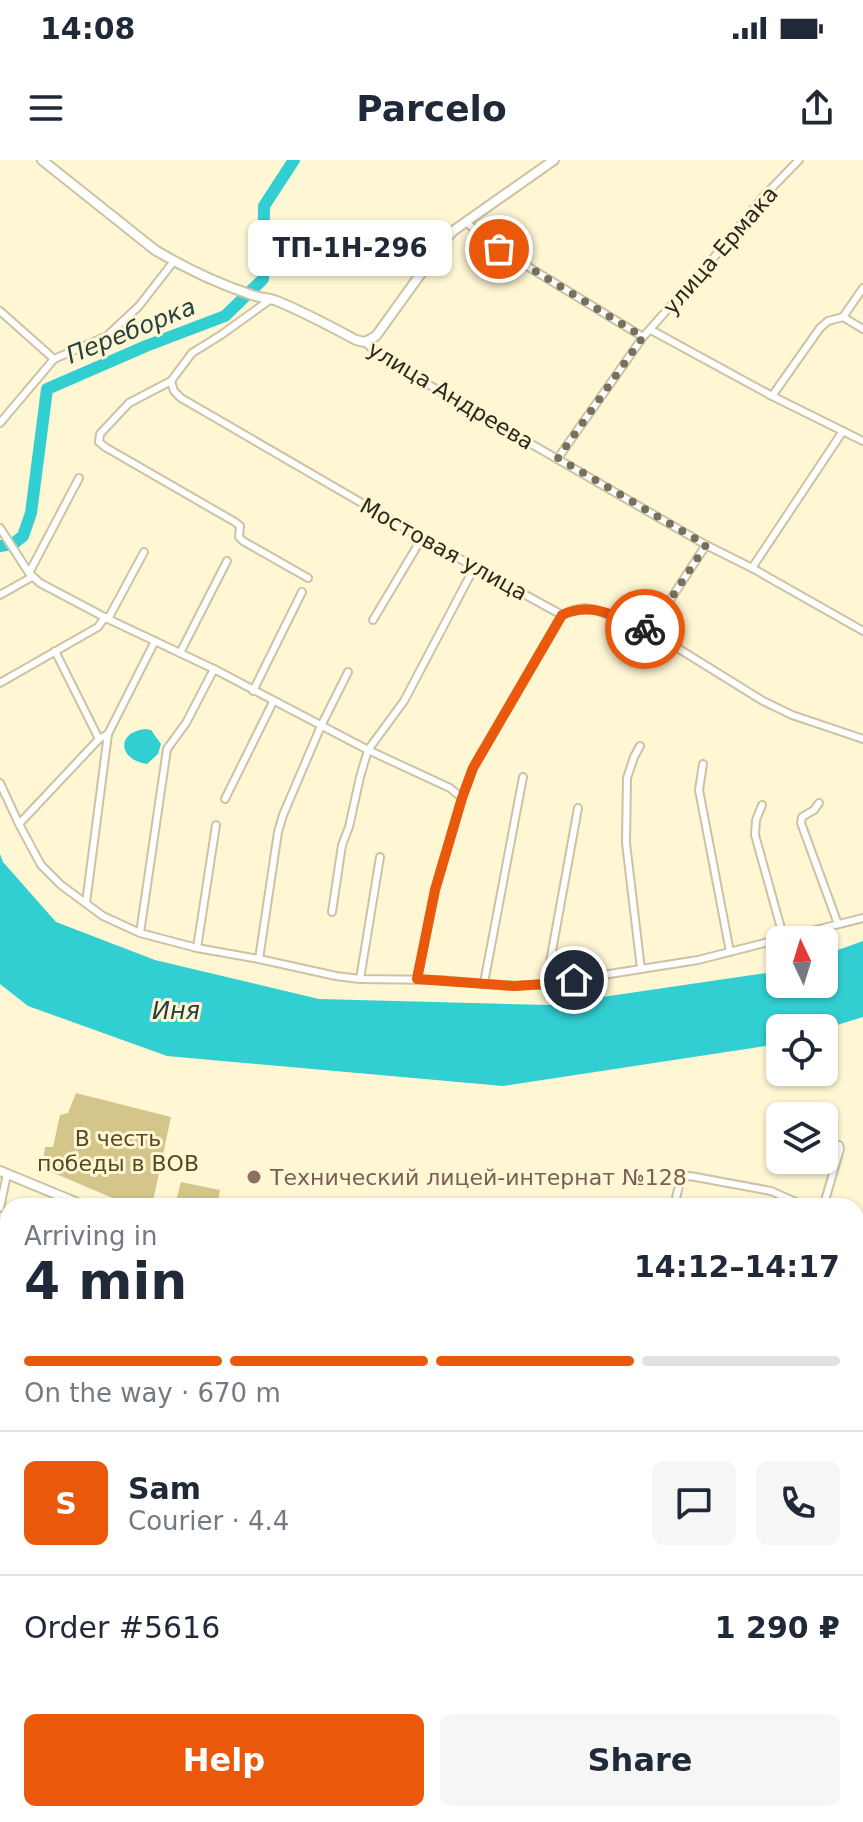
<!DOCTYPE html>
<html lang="en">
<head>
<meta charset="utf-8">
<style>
	body { margin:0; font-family:"DejaVu Sans",sans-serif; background:#f6f6f7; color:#1f2937; height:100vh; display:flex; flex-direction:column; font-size:30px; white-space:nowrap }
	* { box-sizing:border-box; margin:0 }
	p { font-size:26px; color:#747a83 }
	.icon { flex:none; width:44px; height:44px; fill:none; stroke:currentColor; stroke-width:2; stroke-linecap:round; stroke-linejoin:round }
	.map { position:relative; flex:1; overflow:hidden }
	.panel { position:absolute; left:0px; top:1038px; width:864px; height:624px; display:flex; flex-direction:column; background:#fff; border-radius:24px 24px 0 0; box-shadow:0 2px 6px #0004 }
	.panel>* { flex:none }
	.needle { width:52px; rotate:356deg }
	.tools { position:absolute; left:766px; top:766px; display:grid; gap:16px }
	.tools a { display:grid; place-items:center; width:72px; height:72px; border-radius:12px; background:#fff; box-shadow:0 2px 6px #0004; font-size:40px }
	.pin { position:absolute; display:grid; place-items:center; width:68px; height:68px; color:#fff; margin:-34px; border:4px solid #fff; border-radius:50%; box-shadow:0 2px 8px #0007 }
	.courier { position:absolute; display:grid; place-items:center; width:80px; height:80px; margin:-40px; border:6px solid #ea580c; border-radius:50%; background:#fff; color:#222; box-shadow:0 2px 10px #0007 }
	.bubble { position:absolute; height:56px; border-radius:12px; background:#fff; box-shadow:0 2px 6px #0004; font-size:26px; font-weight:800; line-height:56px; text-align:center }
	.overview em { font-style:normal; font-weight:800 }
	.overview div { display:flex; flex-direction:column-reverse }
	.overview { display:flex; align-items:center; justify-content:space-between; height:136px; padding:0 24px }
	h1 { font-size:52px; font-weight:800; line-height:60px }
	.bar { display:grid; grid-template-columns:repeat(4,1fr); gap:12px 8px; align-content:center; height:96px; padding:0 24px }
	.bar i { height:10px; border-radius:6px; background:#e0e1e3 }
	.bar .current { background:#ea580c }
	.bar p { grid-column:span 4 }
	.line { display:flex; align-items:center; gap:20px; padding:0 24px; border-top:2px solid #e0e1e3 }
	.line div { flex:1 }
	.round { display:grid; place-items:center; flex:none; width:84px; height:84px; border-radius:12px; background:#f6f6f7 }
	.cta { display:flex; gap:16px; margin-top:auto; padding:16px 24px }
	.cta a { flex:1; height:92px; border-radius:12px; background:#ea580c; color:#fff; font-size:32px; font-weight:800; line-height:92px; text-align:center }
	.cta a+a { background:#f6f6f7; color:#1f2937 }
	.status { display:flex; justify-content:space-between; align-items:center; height:56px; padding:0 40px; background:#fff; direction:ltr }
	.status svg { height:22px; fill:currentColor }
	header { display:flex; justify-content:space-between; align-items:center; height:104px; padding:0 24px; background:#fff; font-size:36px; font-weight:800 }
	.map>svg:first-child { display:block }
	.green { fill:#d4c68a }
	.water { fill:#31ced2 }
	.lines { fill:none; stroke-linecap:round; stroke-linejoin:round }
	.river { stroke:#31ced2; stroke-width:12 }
	.street-casing { stroke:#cbc3a3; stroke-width:10 }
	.secondary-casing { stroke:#cbc3a3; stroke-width:12 }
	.street { stroke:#fff; stroke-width:6 }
	.secondary { stroke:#fff; stroke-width:8 }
	.rail-casing { stroke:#7b7561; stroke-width:5 }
	.rail { stroke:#fff6d4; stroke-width:2; stroke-dasharray:6; stroke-linecap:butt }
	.done { stroke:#76715d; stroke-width:8; stroke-dasharray:0 14.4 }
	.route { stroke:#ea580c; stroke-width:10 }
	.education-dot { fill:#8d6e63; stroke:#fff6d4; stroke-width:3 }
	.labels { text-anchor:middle; stroke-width:6; stroke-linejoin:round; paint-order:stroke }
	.street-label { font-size:22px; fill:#2d291d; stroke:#fff6d4 }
	.park-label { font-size:22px; fill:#554b21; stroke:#fff6d4 }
	.education-label { font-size:22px; fill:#785e54; stroke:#fff6d4; text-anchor:start }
	.water-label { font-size:24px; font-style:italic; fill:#263f40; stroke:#fff6d4 }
</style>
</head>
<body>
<div class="status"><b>14:08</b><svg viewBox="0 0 49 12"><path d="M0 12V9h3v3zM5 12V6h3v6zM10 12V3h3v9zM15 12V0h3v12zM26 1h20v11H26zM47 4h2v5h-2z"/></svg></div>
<header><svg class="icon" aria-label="menu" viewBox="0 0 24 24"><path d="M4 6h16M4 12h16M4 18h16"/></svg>Parcelo<svg class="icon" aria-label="share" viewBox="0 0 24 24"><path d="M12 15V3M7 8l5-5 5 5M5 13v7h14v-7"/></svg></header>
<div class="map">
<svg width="863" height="1662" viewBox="0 0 863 1662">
	<rect width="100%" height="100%" fill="#fff6d4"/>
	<g class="green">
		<polygon points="76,933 171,957 152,1046 129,1045 42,1008 45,987 53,987 60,955 68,953"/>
		<polygon points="181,1022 220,1030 217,1046 196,1046 176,1041"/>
	</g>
	<g class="water">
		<path d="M145,569L151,570L161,584L158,594L147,604C119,600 115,573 145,569Z"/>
		<polygon points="0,694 3,702 56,762 155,800 319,839 548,845 780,811 780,824 824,824 824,795 863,781 863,857 824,869 780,868 779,884 503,926 167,896 28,846 0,824"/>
	</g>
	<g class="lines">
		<polyline class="river" points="0,386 13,384 23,376 31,353 47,229 146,186 225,156 263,119 264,46 294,0"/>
		<g class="street-casing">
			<g id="street">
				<polyline points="467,63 499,89 643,177"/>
				<polyline points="271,139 221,175 192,193 171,221 129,243 100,274 99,282 105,287 235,362 240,366 239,377 243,381 308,418"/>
				<polyline points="0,151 54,199"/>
				<polyline points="843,157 863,169"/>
				<polyline points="651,170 772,236 863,281"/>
				<polyline points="365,182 381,197 706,385 752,408 863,471"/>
				<polyline points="171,221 174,231 181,238 422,378 562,455 573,450 585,448 596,450 650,471 763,541 792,555 863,579"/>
				<polyline points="772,236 820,168 828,161 843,157 863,128"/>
				<polyline points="0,263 54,199 107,176 139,146 174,101"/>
				<polyline points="558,298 643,177 715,96 763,37 799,0"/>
				<polyline points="0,368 29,413 40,423 108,459 214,509 368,590 450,628 462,638 435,730 417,819"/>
				<polyline points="752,408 843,271"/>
				<polyline points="29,413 79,318"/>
				<polyline points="0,435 32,417"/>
				<polyline points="108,459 144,392"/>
				<polyline points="373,460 422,378"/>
				<polyline points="650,471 706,385"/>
				<polyline points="55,491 99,579"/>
				<polyline points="180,493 227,401"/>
				<polyline points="0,523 98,467 105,457"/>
				<polyline points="253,531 302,432"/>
				<polyline points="640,586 634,597 627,618 626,683 641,809"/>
				<polyline points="703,604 699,630 730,792"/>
				<polyline points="0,623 19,664 41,705 61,725 103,756 140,773 197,788 259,799 336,816 360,819 440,820 514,826 546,824 698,800 863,758"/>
				<polyline points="462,638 473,608 562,455"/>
				<polyline points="225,639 273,542"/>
				<polyline points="819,643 814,650 802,657 801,663 838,764"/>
				<polyline points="762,645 756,660 755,675 784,779"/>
				<polyline points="19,664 99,579 108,574 155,481"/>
				<polyline points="86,743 108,574"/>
				<polyline points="332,752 342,685 349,667 360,617 368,590 404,541 474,408"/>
				<polyline points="140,773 167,589 186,563 214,509"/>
				<polyline points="197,788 216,665"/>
				<polyline points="259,799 278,672 283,655 321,566 348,512"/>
				<polyline points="360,819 380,697"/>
				<polyline points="484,823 523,617"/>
				<polyline points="546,824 578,648"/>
				<polyline points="674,1046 681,1018 690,1016 771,1031 805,1046"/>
				<polyline points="821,1046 824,1044 840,989 839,985 824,981"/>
				<polyline points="0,1048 7,1014"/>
				<polyline points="0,1306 8,1310"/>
				<polyline points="0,1498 8,1500"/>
				<polyline points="856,1535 863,1536"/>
				<polyline points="856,1595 863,1595"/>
				<polyline points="0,1622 8,1618"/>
				<polyline points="192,1654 214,1662"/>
				<polyline points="499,1654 525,1662"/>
				<polyline points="57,1662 60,1654"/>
				<polyline points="228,1662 231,1654"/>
				<polyline points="285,1662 288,1654"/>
			</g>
		</g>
		<g class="secondary-casing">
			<g id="secondary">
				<path d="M42,0L155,90C185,108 219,124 252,135C260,138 269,138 277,141C304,152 330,166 356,180L365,182L376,176L445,80L453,71L554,0"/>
				<polyline points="0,1011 85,1046"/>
				<polyline points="856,1159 863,1161"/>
			</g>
		</g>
		<use href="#street" class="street"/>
		<use href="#secondary" class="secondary"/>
		<g class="rail-casing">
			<g id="rail">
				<polyline points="0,1068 8,1070"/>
				<polyline points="0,1170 8,1169"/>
				<polyline points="0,1244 8,1246"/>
				<polyline points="856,1257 863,1259"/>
				<polyline points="856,1352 863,1354"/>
				<polyline points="0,1363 8,1366"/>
				<polyline points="856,1390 863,1392"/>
				<polyline points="856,1404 863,1406"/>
				<polyline points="0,1405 8,1408"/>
				<polyline points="856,1462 863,1464"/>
				<polyline points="713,1654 736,1662"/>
				<polyline points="738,1654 761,1662"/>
				<polyline points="816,1654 838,1662"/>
			</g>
		</g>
		<use href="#rail" class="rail"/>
	</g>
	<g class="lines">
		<polyline class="done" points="499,89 643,177 558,298 706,385 650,471 645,469"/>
		<path class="route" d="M574,820L546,824L514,826L417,819L435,730L462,638L473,608L562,455C593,441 616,457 645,469"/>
	</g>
	<circle class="education-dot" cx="254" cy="1017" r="8"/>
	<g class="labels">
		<g class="street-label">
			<text transform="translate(720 90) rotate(-49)" y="8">улица Ермака</text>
			<text transform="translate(451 235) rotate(31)" y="8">улица Андреева</text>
			<text transform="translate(444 389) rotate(29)" y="8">Мостовая улица</text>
		</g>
		<g class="park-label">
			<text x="118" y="986">В честь<tspan x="118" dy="25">победы в ВОВ</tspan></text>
		</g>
		<g class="education-label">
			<text x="270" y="1025">Технический лицей-интернат №128</text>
		</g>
		<g class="water-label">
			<text transform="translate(131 171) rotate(-22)" y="8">Переборка</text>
			<text x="176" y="859">Иня</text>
		</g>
	</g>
</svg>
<div class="tools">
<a><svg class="needle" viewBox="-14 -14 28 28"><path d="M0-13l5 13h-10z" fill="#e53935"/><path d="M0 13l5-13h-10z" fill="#747a83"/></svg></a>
<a><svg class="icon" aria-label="locate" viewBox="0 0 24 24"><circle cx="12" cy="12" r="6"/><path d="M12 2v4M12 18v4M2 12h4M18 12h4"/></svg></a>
<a><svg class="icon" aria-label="layers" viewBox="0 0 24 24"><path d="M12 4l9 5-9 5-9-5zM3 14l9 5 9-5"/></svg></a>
</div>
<div class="pin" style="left:499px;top:89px;background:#ea580c"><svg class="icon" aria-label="bag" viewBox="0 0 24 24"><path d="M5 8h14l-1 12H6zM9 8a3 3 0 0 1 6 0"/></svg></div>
<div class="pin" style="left:574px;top:820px;background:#1f2937"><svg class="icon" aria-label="home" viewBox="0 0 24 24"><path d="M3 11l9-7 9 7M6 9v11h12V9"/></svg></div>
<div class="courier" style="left:645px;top:469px"><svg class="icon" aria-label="bike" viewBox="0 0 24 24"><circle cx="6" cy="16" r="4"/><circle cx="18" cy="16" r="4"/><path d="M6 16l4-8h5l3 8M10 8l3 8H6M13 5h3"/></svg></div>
<div class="bubble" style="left:248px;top:60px;width:204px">ТП-1Н-296</div>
<section class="panel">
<div class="overview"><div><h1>4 min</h1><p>Arriving in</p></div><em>14:12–14:17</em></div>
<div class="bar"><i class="current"></i><i class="current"></i><i class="current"></i><i></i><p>On the way · 670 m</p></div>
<div class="line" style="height:144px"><b class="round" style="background:#ea580c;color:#fff">S</b><div><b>Sam</b><p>Courier · 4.4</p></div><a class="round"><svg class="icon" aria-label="chat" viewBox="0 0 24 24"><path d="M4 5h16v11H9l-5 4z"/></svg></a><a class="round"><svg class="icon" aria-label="phone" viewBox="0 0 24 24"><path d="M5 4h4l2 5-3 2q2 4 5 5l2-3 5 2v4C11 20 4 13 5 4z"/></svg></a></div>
<div class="line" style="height:104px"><div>Order #5616</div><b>1 290 ₽</b></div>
<div class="cta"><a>Help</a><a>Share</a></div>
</section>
</div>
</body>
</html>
